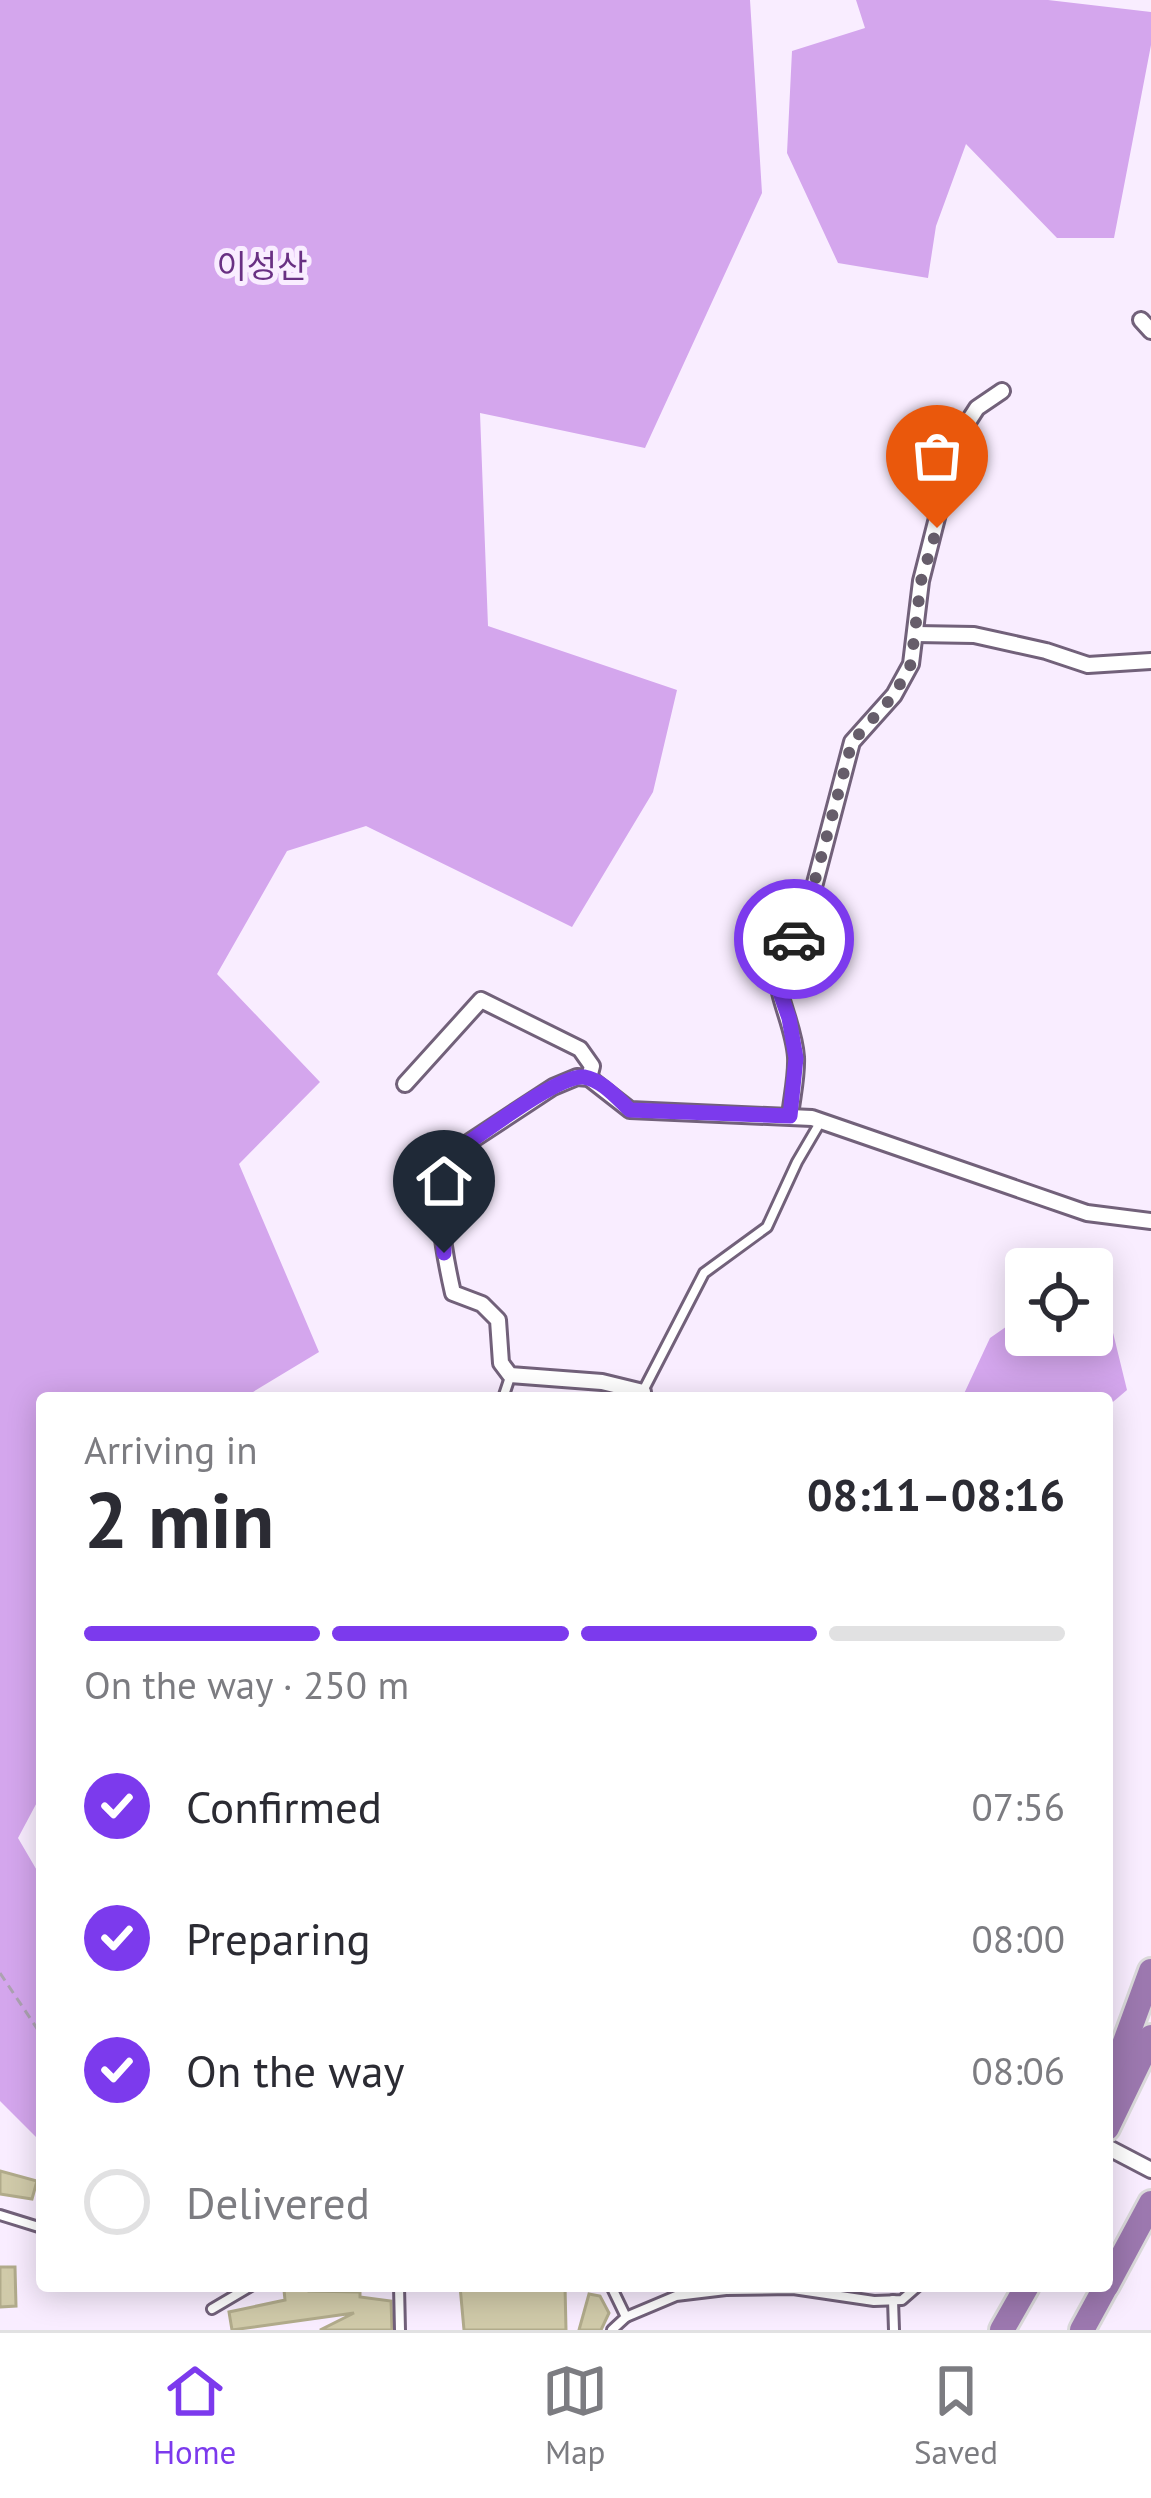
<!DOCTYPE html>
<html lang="en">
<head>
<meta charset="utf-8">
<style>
	body { margin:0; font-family:"PT Sans","Noto Sans KR",sans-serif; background:#f7f7f7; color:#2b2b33; height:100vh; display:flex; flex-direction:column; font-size:45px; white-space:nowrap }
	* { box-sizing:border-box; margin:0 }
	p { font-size:39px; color:#7c7c81 }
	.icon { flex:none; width:66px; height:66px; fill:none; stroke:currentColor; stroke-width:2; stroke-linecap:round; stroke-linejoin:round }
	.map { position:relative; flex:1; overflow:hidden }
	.details { position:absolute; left:36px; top:1392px; width:1077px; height:900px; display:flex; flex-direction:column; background:#fff; border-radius:12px; box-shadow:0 6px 30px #0003 }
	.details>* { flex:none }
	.tools { position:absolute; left:1005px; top:1248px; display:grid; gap:24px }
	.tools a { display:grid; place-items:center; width:108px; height:108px; border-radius:12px; background:#fff; box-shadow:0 6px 30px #0003; font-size:60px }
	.pin { position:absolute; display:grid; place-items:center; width:102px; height:102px; color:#fff; margin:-123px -51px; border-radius:50% 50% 50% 0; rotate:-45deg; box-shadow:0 0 12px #0007 }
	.pin .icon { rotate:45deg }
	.courier { position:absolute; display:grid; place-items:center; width:120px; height:120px; margin:-60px; border:9px solid #7c3aed; border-radius:50%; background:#fff; color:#222; box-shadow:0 3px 15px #0007 }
	.overview em { font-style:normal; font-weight:700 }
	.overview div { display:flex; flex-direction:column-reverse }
	.overview { display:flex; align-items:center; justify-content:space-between; height:204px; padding:0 48px }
	h1 { font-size:78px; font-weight:700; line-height:90px }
	.bar { display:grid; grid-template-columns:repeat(4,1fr); gap:18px 12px; align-content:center; height:144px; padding:0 48px }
	.bar i { height:15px; border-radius:9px; background:#e1e1e2 }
	.bar .active { background:#7c3aed }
	.bar p { grid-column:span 4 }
	ol { padding:0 48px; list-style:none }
	li { display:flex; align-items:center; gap:36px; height:132px }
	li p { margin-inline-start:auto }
	li .icon { padding:12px; border-radius:50%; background:#7c3aed; color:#fff; stroke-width:4 }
	li:last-child { color:#7c7c81 }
	li i { width:66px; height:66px; border:6px solid #e1e1e2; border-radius:50% }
	.tabs { display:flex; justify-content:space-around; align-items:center; height:168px; border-top:3px solid #e1e1e2; background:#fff; font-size:33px; color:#7c7c81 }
	.tabs a { display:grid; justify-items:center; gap:6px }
	.tabs .active { color:#7c3aed }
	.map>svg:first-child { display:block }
	.forest { fill:#d4a6ed }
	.building { fill:#d0caa9; stroke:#b1ab8b; stroke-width:3 }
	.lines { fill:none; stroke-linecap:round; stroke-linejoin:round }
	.lane-casing { stroke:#72617a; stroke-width:14 }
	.street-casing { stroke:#72617a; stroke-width:20 }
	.highway-casing { stroke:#dad9da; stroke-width:30 }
	.path { stroke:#aca2b1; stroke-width:3; stroke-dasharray:9 6; stroke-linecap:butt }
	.lane { stroke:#fff; stroke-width:8 }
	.street { stroke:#fff; stroke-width:14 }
	.highway { stroke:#9c78af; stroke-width:24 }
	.done { stroke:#665d6a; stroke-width:12; stroke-dasharray:0 21.6 }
	.route { stroke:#7c3aed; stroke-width:15 }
	.labels { text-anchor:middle; stroke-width:10; stroke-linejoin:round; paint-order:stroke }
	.park-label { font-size:33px; fill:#693083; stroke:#f9edff }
</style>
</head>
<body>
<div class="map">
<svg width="1151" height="2330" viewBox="0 0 1151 2330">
	<rect width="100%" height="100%" fill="#f9edff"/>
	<g class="forest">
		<polygon points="0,0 750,0 762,193 645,448 480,413 488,626 677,690 653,792 572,927 366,826 287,851 217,974 320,1082 239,1164 319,1352 243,1398 42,1398 42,1793 18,1838 42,1879 42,2143 0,2101"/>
		<polygon points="856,0 1048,0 1151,12 1151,45 1114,238 1057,238 966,144 936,226 928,278 838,263 787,153 792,51 865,28"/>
		<polygon points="1096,1263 1127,1390 1107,1407 1107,1398 962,1398 990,1338 1026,1313 1026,1335 1092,1335 1092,1269 1087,1269"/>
	</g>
	<g class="building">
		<polygon points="0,2171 37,2181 32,2199 0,2194"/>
		<polygon points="0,2267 15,2267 16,2306 0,2307"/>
		<polygon points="460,2286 565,2286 566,2330 464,2330"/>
		<polygon points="309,2287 309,2291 360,2292 360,2297 391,2301 392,2330 320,2330 354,2313 232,2330 229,2312 285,2300 284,2290"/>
		<polygon points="589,2294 600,2296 609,2313 601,2330 579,2330"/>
	</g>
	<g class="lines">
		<g class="lane-casing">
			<g id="lane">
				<polyline points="643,1391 704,1273 767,1227 797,1162 821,1121"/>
				<polyline points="503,1398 510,1377"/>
				<polyline points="0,2215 42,2228"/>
				<polyline points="399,2286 400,2330"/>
				<polyline points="611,2286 626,2317 612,2330"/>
				<polyline points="893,2300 894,2330"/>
				<polyline points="212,2309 251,2286"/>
				<polyline points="626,2317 676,2296 726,2290 793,2289 874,2301 902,2300 918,2286"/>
			</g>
		</g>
		<g class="street-casing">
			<g id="street">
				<polyline points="1141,320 1151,331"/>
				<polyline points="916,634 974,635 1046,651 1088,665 1151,661"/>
				<polyline points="405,1084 481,1000 580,1049 592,1066 589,1078"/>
				<path d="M790,1116C792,1097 797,1076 796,1057C794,1026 777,999 777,970L815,883L852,742L894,695L911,664L921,581L957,439L977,408L1002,391"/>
				<path d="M643,1392L602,1382L510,1375L501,1363L498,1320L482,1304L453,1293C443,1249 435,1202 445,1158L553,1087L577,1077L589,1078L630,1110L812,1118L1087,1213L1151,1221"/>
				<polyline points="1107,2147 1151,2170"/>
			</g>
		</g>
		<g class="highway-casing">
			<g id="highway">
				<polyline points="1107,2091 1151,1971"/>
				<polyline points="1107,2128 1151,2037"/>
				<polyline points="1107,2285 1151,2203"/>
				<polyline points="1002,2330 1027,2286"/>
				<polyline points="1082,2330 1106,2286"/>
			</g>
		</g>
		<polyline class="path" points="0,1973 42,2036"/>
		<use href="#lane" class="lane"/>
		<use href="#street" class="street"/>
		<use href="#highway" class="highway"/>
	</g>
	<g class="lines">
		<polyline class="done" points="794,939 814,884 852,742 894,695 911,664 921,581 937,528"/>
		<path class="route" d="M444,1253L441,1178L446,1158C472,1142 557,1074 584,1077C602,1080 617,1098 630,1110L790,1116L796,1058L789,1018L777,984V970L794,939"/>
	</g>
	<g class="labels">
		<g class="park-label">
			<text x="262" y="278">이성산</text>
		</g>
	</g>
</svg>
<div class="tools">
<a><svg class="icon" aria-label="locate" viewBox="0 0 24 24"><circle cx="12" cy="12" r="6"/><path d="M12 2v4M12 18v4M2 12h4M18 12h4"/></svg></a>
</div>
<div class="pin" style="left:937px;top:528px;background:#ea580c"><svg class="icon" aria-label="bag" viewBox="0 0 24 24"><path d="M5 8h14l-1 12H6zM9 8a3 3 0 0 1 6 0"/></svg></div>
<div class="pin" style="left:444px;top:1253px;background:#1f2937"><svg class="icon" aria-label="home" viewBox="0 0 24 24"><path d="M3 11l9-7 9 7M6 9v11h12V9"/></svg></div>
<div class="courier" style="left:794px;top:939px"><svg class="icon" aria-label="car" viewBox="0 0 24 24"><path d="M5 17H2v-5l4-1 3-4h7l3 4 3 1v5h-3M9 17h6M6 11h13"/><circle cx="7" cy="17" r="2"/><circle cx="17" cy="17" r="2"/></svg></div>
<section class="details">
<div class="overview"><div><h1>2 min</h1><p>Arriving in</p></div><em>08:11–08:16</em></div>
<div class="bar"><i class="active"></i><i class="active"></i><i class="active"></i><i></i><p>On the way · 250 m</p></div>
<ol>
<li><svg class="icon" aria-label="check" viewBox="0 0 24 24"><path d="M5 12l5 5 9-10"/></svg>Confirmed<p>07:56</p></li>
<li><svg class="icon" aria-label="check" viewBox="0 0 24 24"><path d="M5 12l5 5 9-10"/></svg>Preparing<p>08:00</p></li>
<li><svg class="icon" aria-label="check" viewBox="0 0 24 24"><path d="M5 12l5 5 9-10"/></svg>On the way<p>08:06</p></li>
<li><i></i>Delivered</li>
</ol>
</section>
</div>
<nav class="tabs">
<a class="active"><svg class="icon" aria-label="home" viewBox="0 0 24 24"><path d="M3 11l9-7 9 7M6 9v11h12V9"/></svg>Home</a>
<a><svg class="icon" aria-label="map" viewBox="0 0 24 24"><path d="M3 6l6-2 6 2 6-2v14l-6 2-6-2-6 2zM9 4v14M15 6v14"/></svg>Map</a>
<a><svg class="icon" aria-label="saved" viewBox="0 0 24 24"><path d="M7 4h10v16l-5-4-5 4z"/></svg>Saved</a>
</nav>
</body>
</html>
